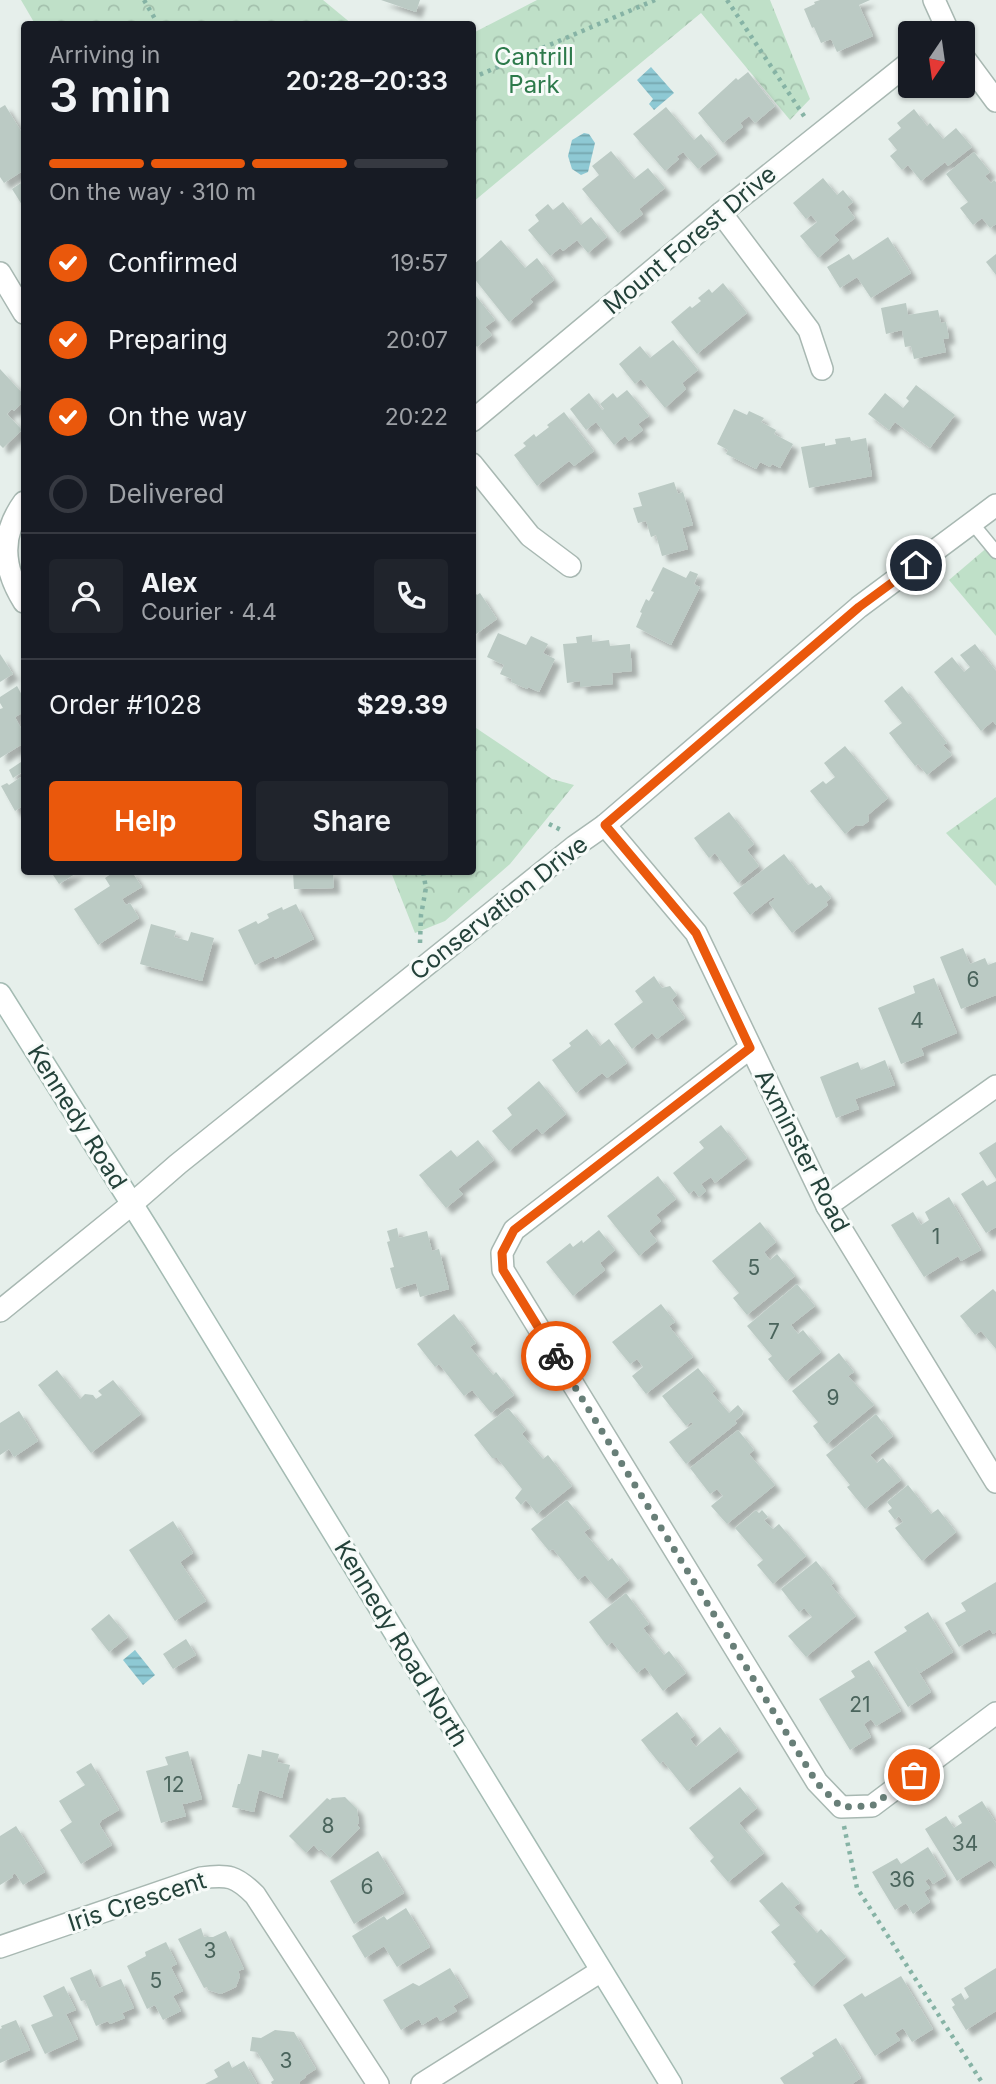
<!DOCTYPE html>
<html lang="en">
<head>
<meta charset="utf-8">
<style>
	body { margin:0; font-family:Inter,sans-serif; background:#20242c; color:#f1f3f6; height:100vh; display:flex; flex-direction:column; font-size:26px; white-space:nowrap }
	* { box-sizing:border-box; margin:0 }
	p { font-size:23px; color:#9ea1a6 }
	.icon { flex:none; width:38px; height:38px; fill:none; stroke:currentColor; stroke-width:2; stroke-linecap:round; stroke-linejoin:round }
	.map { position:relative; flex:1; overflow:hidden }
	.panel { position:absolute; left:21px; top:21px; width:455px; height:854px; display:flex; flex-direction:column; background:#171b24; border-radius:7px; box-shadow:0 2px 5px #0004 }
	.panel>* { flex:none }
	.needle { width:46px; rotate:193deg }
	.controls { position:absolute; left:898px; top:21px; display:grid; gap:14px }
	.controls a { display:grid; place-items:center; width:77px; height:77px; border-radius:7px; background:#171b24; box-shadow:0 2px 5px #0004; font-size:35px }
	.pin { position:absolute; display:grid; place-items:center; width:60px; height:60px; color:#fff; margin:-30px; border:4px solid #fff; border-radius:50%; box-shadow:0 2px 7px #0007 }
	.courier { position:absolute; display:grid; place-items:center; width:70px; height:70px; margin:-35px; border:5px solid #ea580c; border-radius:50%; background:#fff; color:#222; box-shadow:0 2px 9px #0007 }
	.overview em { font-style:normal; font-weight:600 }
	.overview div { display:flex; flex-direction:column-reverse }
	.overview { display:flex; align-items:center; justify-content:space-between; height:119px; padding:0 28px }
	h1 { font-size:46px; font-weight:600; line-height:52px }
	.bar { display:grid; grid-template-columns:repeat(4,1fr); gap:10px 7px; align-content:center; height:84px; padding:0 28px }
	.bar i { height:9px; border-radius:5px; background:#363941 }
	.bar .on { background:#ea580c }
	.bar p { grid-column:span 4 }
	.line { display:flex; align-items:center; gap:18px; padding:0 28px; border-top:2px solid #363941 }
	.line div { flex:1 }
	.round { display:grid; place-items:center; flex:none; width:74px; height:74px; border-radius:7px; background:#20242c }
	ol { padding:0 28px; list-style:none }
	li { display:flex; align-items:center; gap:21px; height:77px }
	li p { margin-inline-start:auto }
	li .icon { padding:7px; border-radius:50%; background:#ea580c; color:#fff; stroke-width:4 }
	li:last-child { color:#9ea1a6 }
	li i { width:38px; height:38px; border:4px solid #363941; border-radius:50% }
	.action { display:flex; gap:14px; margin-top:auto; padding:14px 28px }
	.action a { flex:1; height:80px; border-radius:7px; background:#ea580c; color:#fff; font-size:28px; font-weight:600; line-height:80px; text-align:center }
	.action a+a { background:#20242c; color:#f1f3f6 }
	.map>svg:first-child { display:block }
	.forest { fill:url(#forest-crowns) }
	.water { fill:url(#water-rules) }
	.building { fill:#bbcac4; filter:url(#shadow) }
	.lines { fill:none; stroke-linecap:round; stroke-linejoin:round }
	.service-casing { stroke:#a8b8b2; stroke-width:15 }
	.minor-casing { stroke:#a8b8b2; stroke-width:24 }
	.tertiary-casing { stroke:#a8b8b2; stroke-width:24 }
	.secondary-casing { stroke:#a4bbb3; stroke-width:24 }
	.path { stroke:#86b3a5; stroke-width:4.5; stroke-dasharray:3.5 5; stroke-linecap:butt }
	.service { stroke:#fff; stroke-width:12 }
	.minor { stroke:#fff; stroke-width:21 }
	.tertiary { stroke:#fff; stroke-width:21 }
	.secondary { stroke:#fff; stroke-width:21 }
	.done { stroke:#687f78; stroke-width:7; stroke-dasharray:0 12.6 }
	.route { stroke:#ea580c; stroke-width:9 }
	.labels { text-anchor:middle; stroke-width:6; stroke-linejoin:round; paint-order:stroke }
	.number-label { font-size:21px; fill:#4a645c }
	.park-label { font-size:24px; fill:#2d7a4b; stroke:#f7fbf9 }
	.street-label { font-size:24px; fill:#24423a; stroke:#f7fbf9 }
</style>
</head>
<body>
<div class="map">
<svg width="996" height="2084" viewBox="0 0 996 2084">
	<defs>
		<pattern id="forest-crowns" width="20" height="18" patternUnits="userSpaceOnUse" patternTransform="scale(1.75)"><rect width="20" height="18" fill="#bfe0c8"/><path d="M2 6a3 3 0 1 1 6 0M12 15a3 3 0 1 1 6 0" fill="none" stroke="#a4c1ad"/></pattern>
		<pattern id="water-rules" width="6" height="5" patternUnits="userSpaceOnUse" patternTransform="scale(1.75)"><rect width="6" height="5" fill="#8ec9d4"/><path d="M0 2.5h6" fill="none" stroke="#74a5ad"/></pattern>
		<filter id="shadow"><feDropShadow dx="6" dy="6" stdDeviation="2" flood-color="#0004"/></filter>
	</defs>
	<rect width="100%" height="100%" fill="#e6efeb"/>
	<g class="forest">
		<polygon points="21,0 323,0 352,24 35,24"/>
		<polygon points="537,0 770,0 810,99 790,120 701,13 473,202 473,33"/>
		<polygon points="996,540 996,636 949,580"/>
		<polygon points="473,726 552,779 574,785 510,864 445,921 415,933 391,872 472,872"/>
		<polygon points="996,797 996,886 946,833"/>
	</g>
	<g class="water">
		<polygon points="651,67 674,93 654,110 649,104 653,99 637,80"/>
		<polygon points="584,133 589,134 595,143 588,172 581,175 572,169 568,156 572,140"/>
		<polygon points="135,1650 155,1675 143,1685 123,1660"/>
	</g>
	<g class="building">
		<polygon points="381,0 420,0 416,12"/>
		<polygon points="820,0 870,0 859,5 873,36 837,52 831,39 821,43 814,27 812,28 804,9 815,4 814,2"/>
		<polygon points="748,72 775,106 755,123 749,116 740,123 743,127 723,143 698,113 736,78 738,80"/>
		<polygon points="5,105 24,136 24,170 4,183 0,177 0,108"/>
		<polygon points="666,107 694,140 701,134 717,154 698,169 683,152 676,157 679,159 665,171 633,134"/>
		<polygon points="914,109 927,126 930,123 943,139 956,128 972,147 948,166 945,162 921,181 908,165 902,170 890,156 897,150 888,139 901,128 897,123"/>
		<polygon points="611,151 634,179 648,168 665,188 639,209 643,214 618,233 582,189 599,175 592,166"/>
		<polygon points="974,152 990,172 985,176 991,183 994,180 996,182 996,224 990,228 982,218 973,225 960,208 968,202 946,174"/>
		<polygon points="823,178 837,195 843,190 853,202 847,207 855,218 834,235 839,240 818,258 800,236 817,222 811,215 806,219 793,203"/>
		<polygon points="24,181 24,208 12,189"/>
		<polygon points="563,202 581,225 591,217 607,237 588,253 577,240 563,251 560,248 550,256 528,230 539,221 535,215 548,204 553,210"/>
		<polygon points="888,237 911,273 871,298 857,277 840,288 827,267 849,254 853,260"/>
		<polygon points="501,240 525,268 537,258 554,280 530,299 533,302 509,322 473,277 475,276 472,273 472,266"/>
		<polygon points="996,254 996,275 986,262"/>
		<polygon points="723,283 747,313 697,354 671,322 690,306 692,308 701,301 698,298 709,289 712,293"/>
		<polygon points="472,291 495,320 485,327 492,335 477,347 472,341"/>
		<polygon points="906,303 908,315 938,310 941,323 946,322 949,338 943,339 946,352 914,359 911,346 905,347 902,330 886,334 881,308"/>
		<polygon points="673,340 698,370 682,383 686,389 665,408 641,379 635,384 619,364 640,346 650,358"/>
		<polygon points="0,369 24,395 24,401 14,411 12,409 7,414 22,430 3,448 0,445"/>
		<polygon points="916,385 955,415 930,448 895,422 889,430 868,414 885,393 903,408 909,401 906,398"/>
		<polygon points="627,390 649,416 638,424 643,430 629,441 625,436 614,445 596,422 586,430 570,409 589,393 602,410 604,409 600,404 613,393 617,398"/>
		<polygon points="734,409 747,415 749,411 764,418 761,422 776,430 774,434 793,444 780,468 772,464 770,467 760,462 756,469 726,454 728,450 717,444"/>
		<polygon points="564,412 594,451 574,466 569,461 537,486 514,455 526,446 523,443 534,434 536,437 549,427 547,425"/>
		<polygon points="850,437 851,441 866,438 872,476 809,488 801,447 825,443 825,446 836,444 835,439"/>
		<polygon points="674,482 678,494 683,492 693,525 682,528 688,549 662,556 656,535 651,537 646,521 638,523 633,508 642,506 638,493"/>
		<polygon points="663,567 686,578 690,571 698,574 694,584 700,587 671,645 636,627 642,613 640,612 646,599 649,601 654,592 651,591"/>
		<polygon points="472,589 477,595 480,593 497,619 472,637"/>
		<polygon points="498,633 526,645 531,636 548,644 543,653 555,659 539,692 528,687 527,689 511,682 512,679 500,674 504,665 487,657"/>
		<polygon points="592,635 592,642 609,640 610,646 630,644 632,671 612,673 613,684 580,687 580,681 567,683 563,644 577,643 576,637"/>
		<polygon points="975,644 996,671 996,725 993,721 981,731 934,672 952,657 964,672 970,667 960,655"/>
		<polygon points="0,654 13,674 0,682"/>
		<polygon points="17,686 24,699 24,712 15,717 24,734 24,743 0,758 0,709 3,708 0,703 0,697"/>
		<polygon points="902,686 947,743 943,745 952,755 927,775 918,764 915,766 889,733 902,723 884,701"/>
		<polygon points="845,746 888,798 868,815 869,821 862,826 856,825 845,834 810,791 823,781 826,784 835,777 824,763"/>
		<polygon points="24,760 24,771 13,778 9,770"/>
		<polygon points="24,775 24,805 15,811 1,786 7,783 9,785"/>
		<polygon points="729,812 754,844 747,850 759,866 738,883 715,853 709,858 694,838"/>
		<polygon points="784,854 808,885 812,883 816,888 821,885 831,898 826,902 828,905 792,933 769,903 775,899 773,897 750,915 733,893"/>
		<polygon points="51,872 78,872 59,884"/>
		<polygon points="114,872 132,872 142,887 122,899 126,905 130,903 139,918 98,945 74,909 110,886 105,878"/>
		<polygon points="293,872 333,872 334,888 294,889"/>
		<polygon points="296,904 314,939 275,959 274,956 255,965 238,930 256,921 258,924 269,918 267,914 282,907 283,910"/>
		<polygon points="151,924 176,931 174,937 188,941 191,932 214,938 202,981 140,964"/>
		<polygon points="963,948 970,964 985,958 988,965 996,962 996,995 961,1009 940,957"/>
		<polygon points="654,976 662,988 670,986 677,995 672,1000 685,1018 657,1039 652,1033 632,1049 614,1024 643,1002 635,991"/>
		<polygon points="934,978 957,1033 921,1048 924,1055 901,1064 878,1008 915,993 913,986"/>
		<polygon points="587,1029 600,1046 609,1039 627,1063 607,1078 602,1073 576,1093 552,1060 571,1046 569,1043"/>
		<polygon points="885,1060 895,1085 855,1099 859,1109 836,1118 820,1077 858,1062 861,1070"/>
		<polygon points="539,1081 566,1114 542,1134 537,1128 509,1151 492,1131 512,1115 507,1108"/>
		<polygon points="721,1125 747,1158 715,1183 711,1177 701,1184 706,1191 699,1197 694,1190 689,1194 673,1173 704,1148 699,1142"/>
		<polygon points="478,1140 494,1160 458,1189 463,1194 446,1208 419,1175 451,1150 457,1157"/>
		<polygon points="996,1142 996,1179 979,1153"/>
		<polygon points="658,1176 676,1199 656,1215 661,1221 649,1231 657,1241 639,1256 607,1216"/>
		<polygon points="983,1180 987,1186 996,1181 996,1227 986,1233 961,1194"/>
		<polygon points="949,1197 981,1250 961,1261 958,1256 924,1277 891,1225 913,1212 921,1225 929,1220 925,1212"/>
		<polygon points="760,1222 776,1242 764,1252 770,1260 777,1254 795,1276 747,1315 733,1298 739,1293 712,1261"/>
		<polygon points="397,1228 399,1238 427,1231 432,1251 439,1249 449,1289 420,1297 416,1283 396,1289 390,1268 394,1267 387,1242 390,1241 387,1231"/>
		<polygon points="599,1230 615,1250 600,1263 605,1270 573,1296 546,1262 570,1243 573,1247 582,1240 583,1243"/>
		<polygon points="797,1284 815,1306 791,1325 798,1334 803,1330 821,1352 786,1381 768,1359 772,1356 747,1326"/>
		<polygon points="993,1289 996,1292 996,1349 981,1331 975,1335 960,1316"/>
		<polygon points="661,1304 675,1322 669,1326 693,1357 646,1394 632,1376 643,1367 637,1359 630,1364 612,1342"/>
		<polygon points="454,1314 476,1343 470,1347 493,1375 496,1372 514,1395 491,1413 472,1390 464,1396 439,1364 435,1367 417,1344"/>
		<polygon points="839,1353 854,1372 848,1376 874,1405 827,1444 813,1426 818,1422 792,1391"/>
		<polygon points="698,1368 716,1390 712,1393 729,1413 738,1405 743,1411 742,1415 735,1421 737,1423 686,1464 669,1442 693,1424 691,1422 686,1426 662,1396"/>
		<polygon points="57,1370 80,1399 85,1394 93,1395 96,1399 102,1395 98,1391 113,1380 141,1414 91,1453 38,1385"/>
		<polygon points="508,1408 526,1430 522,1434 543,1459 548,1455 572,1486 537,1514 526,1500 521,1505 515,1498 522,1489 497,1458 492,1458 474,1435"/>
		<polygon points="19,1411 38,1441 14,1457 9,1449 0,1455 0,1423"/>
		<polygon points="876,1414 893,1436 870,1455 877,1463 883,1458 901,1480 865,1509 847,1487 850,1485 826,1455"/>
		<polygon points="738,1430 754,1450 749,1454 775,1485 727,1524 711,1506 723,1496 717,1489 710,1494 690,1468"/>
		<polygon points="908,1485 931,1514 938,1509 956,1532 922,1561 895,1528 903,1522 899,1516 895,1520 888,1511 892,1508 887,1502"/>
		<polygon points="567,1500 590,1528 584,1532 608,1561 612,1558 629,1580 606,1599 585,1575 578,1580 553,1549 549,1551 531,1529"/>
		<polygon points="756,1510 759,1513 762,1510 768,1517 764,1520 773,1529 779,1524 806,1556 773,1584 757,1565 763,1560 735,1528"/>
		<polygon points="173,1521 193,1553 180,1562 206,1601 175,1621 129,1550"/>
		<polygon points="816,1561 834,1583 831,1585 856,1616 806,1657 788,1636 812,1617 804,1608 799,1612 781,1589"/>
		<polygon points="996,1582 996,1632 993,1634 990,1629 959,1647 945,1623 966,1611 961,1603"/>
		<polygon points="626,1593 649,1624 643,1628 664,1655 669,1651 686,1673 663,1691 645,1667 637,1673 612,1642 607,1646 589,1622"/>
		<polygon points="928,1612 953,1652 920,1673 915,1666 931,1692 908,1707 874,1652 907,1631 904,1627"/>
		<polygon points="109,1614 128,1637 109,1652 91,1629"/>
		<polygon points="186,1639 196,1655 173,1669 163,1654"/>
		<polygon points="869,1660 901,1711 876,1726 871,1719 864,1724 871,1737 850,1750 819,1699 855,1677 851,1671"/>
		<polygon points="677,1712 695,1735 690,1739 696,1747 720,1727 738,1751 687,1791 663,1761 660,1764 641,1740"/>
		<polygon points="262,1750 279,1754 277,1762 290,1765 282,1798 259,1790 254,1812 232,1807 238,1784 240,1784 248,1754 261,1757"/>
		<polygon points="188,1751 202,1799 185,1804 182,1803 186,1816 161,1823 146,1771 168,1765 165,1757"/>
		<polygon points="91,1763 119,1810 102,1820 99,1824 112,1845 81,1864 60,1830 72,1822 59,1801 85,1785 76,1772"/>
		<polygon points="740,1787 757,1808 739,1823 764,1853 728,1882 710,1861 714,1857 689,1828"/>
		<polygon points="345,1797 357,1809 359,1823 357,1825 360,1828 330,1858 321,1849 319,1851 314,1845 306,1853 289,1836 327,1798 330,1800 332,1798"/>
		<polygon points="982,1801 996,1823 996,1867 991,1860 957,1881 925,1829 946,1816 954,1828 962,1823 958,1816"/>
		<polygon points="16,1826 45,1872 23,1885 15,1873 12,1875 13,1877 0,1885 0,1836"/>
		<polygon points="928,1847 946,1876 933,1884 929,1878 925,1881 930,1888 924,1892 930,1902 913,1914 906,1903 895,1910 872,1872 897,1858 901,1864"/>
		<polygon points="378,1851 404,1893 354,1924 330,1881"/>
		<polygon points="782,1882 800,1903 794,1907 817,1933 821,1929 846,1957 812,1987 793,1964 796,1962 771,1932 780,1925 759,1901"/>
		<polygon points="406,1908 430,1947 397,1967 384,1946 365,1958 352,1936 384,1916 387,1920"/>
		<polygon points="201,1928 204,1937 208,1936 209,1937 213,1937 226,1931 244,1969 238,1971 240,1976 236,1987 221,1994 208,1990 207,1987 204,1988 178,1939"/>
		<polygon points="166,1942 177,1964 171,1967 183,1991 173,1996 181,2011 163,2020 155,2005 147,2009 127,1966 146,1956 145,1952"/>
		<polygon points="450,1968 468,1997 453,2006 457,2011 440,2021 437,2016 422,2025 419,2019 401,2030 383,2000 413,1983 419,1986"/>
		<polygon points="996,1968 996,2011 966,2030 952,2007 955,2005 951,1999 961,1993 965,2000 969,1997 964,1988"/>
		<polygon points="91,1969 99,1988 121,1979 134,2008 122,2013 125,2018 110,2024 108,2021 96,2026 85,2000 81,2001 70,1978"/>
		<polygon points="901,1976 933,2029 912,2042 903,2028 895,2033 900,2040 875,2056 843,2005 862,1993 865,1997"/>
		<polygon points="64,1986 76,2010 66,2014 78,2039 45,2054 31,2025 53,2016 43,1996"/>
		<polygon points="16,2020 30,2050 0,2063 0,2029 2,2028 1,2026"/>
		<polygon points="275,2030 294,2032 316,2069 305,2076 306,2077 299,2082 300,2084 272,2084 271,2082 274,2080 257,2052 250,2051 252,2037 261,2038"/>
		<polygon points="836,2038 861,2078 852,2084 784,2084 780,2078 814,2056 812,2053"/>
		<polygon points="229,2061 232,2068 244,2061 257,2084 205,2084 218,2077 214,2070"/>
	</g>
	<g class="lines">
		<g class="service-casing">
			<polyline id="service" points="973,524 996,552"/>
		</g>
		<g class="minor-casing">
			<g id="minor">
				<polyline points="934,0 949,33"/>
				<polyline points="962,55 996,101"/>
				<polyline points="721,213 809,330 822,369"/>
				<polyline points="0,273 24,313"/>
				<polyline points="472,421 721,213 910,62"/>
				<polyline points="472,464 530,536 570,566"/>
				<path d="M24,502C0,535 2,567 24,602"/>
				<polyline points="605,825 696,933 827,1206 996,1482"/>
				<polyline points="750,1048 514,1230 502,1253 503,1270 817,1782 841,1807 872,1806 996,1713"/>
				<polyline points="827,1206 996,1086"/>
				<polyline points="0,1311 132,1204"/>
				<path d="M0,1947L201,1878C228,1874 236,1876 255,1895L378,2084"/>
				<polyline points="422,2084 601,1971"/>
			</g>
		</g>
		<g class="tertiary-casing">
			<polyline id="tertiary" points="132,1204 178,1164 575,846 605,825 859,607 996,505"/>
		</g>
		<g class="secondary-casing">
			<polyline id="secondary" points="0,994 154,1239 671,2084"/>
		</g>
		<g class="path">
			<polyline points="144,0 158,24"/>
			<polyline points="727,0 806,119"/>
			<polyline points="472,78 655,0"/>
			<polyline points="549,824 563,831"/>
			<polyline points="420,943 421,915 426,888 423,872"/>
			<polyline points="844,1826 857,1888 983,2084"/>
		</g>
		<use href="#service" class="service"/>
		<use href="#minor" class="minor"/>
		<use href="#tertiary" class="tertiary"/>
		<use href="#secondary" class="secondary"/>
	</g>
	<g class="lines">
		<polyline class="done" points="556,1356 817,1783 841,1807 872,1806 914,1775"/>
		<polyline class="route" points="556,1356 503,1270 502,1253 514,1230 750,1048 696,933 605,825 859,607 916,565"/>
	</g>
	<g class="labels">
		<g class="number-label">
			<text x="973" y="987">6</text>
			<text x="917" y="1028">4</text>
			<text x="936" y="1244">1</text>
			<text x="754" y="1275">5</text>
			<text x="774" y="1339">7</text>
			<text x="833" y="1405">9</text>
			<text x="860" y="1712">21</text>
			<text x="174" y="1792">12</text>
			<text x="328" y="1833">8</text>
			<text x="965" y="1851">34</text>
			<text x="902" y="1887">36</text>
			<text x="367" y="1894">6</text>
			<text x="210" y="1958">3</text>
			<text x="156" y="1988">5</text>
			<text x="286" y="2068">3</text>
		</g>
		<g class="park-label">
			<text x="534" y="65">Cantrill<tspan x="534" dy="28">Park</tspan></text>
		</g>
		<g class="street-label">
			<text transform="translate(690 240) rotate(-40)" y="8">Mount Forest Drive</text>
			<text transform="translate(499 908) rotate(-38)" y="8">Conservation Drive</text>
			<text transform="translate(77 1117) rotate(58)" y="8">Kennedy Road</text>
			<text transform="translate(802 1151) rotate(63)" y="8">Axminster Road</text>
			<text transform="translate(401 1644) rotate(59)" y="8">Kennedy Road North</text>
			<text transform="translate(137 1902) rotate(-18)" y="8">Iris Crescent</text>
		</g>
	</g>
</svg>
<div class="controls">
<a><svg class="needle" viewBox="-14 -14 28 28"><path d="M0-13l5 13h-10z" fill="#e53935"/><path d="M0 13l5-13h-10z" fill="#9ea1a6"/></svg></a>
</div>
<div class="pin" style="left:914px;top:1775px;background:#ea580c"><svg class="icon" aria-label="bag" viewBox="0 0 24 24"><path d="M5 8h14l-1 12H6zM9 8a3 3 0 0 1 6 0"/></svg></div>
<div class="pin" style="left:916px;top:565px;background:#1f2937"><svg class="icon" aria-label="home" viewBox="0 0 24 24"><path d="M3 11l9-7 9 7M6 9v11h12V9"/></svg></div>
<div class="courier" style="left:556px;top:1356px"><svg class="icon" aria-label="bike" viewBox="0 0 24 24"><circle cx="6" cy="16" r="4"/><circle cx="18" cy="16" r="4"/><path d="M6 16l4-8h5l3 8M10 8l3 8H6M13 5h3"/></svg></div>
<section class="panel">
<div class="overview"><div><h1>3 min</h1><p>Arriving in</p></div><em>20:28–20:33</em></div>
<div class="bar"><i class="on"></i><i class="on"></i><i class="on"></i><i></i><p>On the way · 310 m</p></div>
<ol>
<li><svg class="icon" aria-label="check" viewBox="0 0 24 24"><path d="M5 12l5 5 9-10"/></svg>Confirmed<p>19:57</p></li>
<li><svg class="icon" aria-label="check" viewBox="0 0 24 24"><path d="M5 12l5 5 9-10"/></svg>Preparing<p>20:07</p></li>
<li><svg class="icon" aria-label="check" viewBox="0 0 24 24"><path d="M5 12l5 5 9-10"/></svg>On the way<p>20:22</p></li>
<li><i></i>Delivered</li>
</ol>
<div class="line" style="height:126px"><a class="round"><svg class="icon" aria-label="person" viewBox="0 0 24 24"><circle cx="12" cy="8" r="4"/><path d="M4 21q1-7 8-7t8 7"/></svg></a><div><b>Alex</b><p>Courier · 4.4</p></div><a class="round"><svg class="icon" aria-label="phone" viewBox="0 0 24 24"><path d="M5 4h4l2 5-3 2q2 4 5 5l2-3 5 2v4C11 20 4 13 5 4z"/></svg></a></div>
<div class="line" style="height:91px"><div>Order #1028</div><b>$29.39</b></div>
<div class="action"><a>Help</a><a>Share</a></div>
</section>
</div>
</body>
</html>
